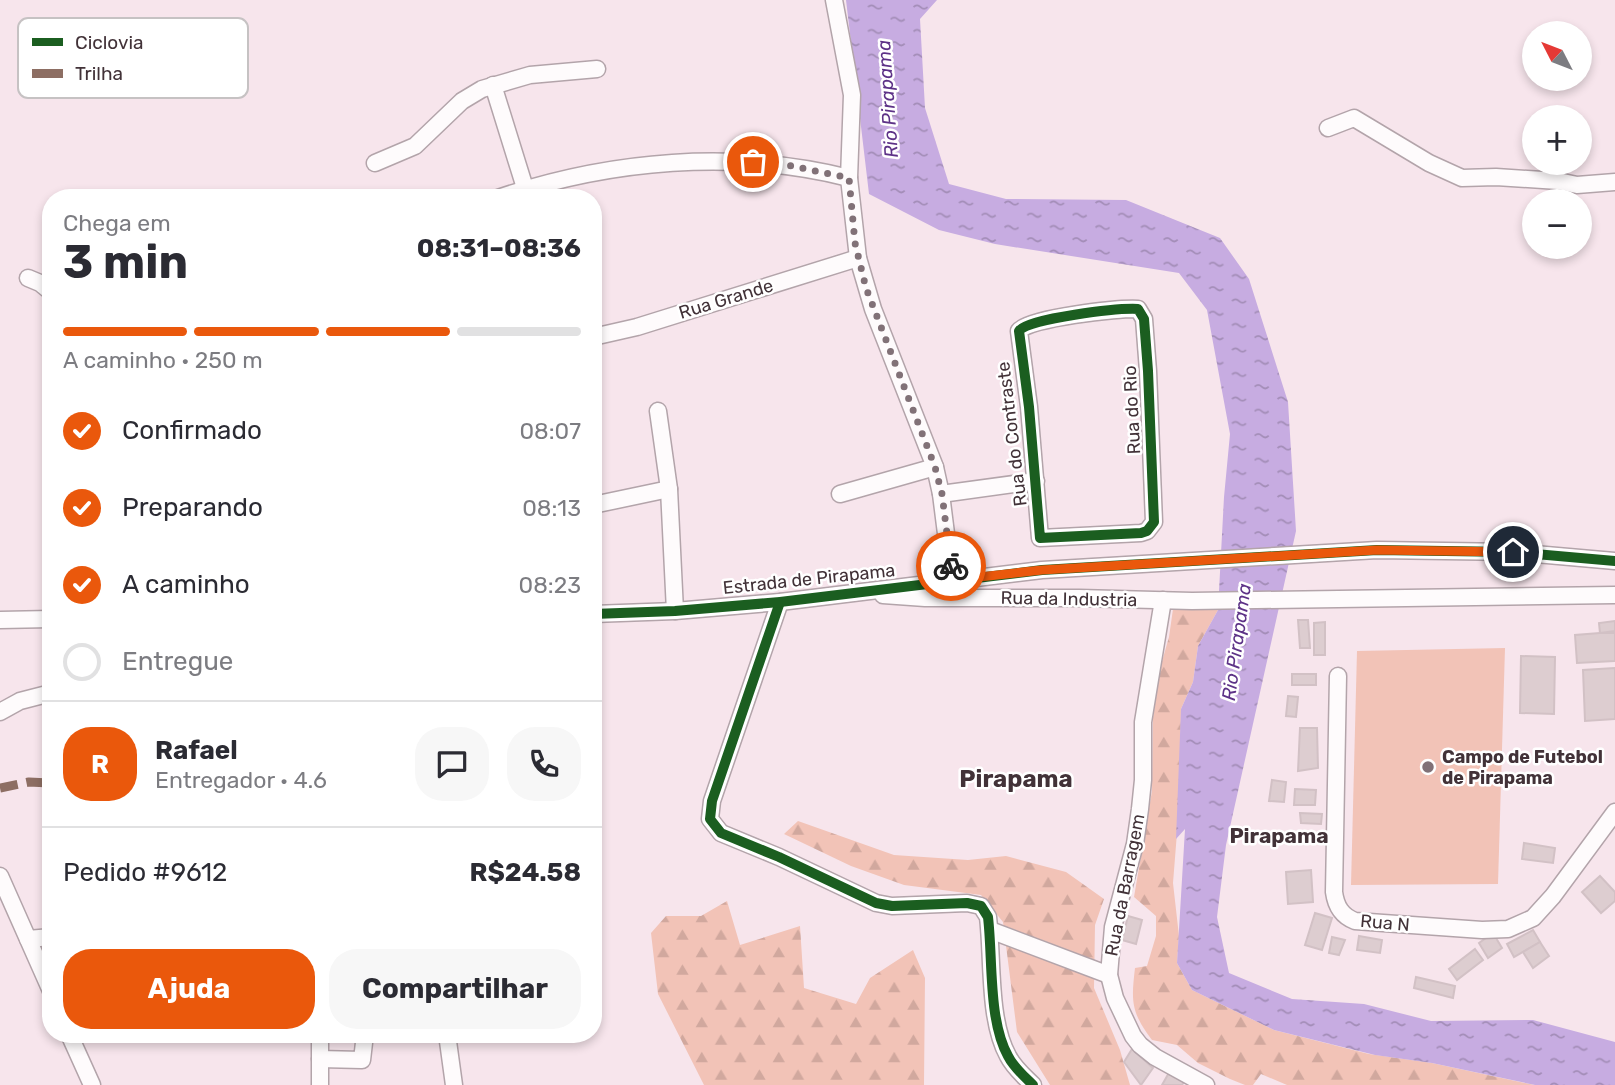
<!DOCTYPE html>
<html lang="pt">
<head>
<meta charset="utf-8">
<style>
	body { margin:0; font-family:Rubik,sans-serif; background:#f7f7f7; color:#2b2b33; height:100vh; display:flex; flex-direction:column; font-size:26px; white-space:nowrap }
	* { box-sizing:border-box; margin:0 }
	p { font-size:23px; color:#7c7c81 }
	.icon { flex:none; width:38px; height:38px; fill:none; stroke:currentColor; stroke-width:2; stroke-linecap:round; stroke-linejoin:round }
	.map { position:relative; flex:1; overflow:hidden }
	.sheet { position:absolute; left:42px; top:189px; width:560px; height:854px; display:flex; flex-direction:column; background:#fff; border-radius:28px; box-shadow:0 4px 10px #0003 }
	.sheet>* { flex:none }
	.needle { width:46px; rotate:312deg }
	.controls { position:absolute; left:1522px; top:21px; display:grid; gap:14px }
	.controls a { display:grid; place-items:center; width:70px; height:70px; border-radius:50%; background:#fff; box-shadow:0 4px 10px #0003; font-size:35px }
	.pin { position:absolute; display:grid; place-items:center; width:60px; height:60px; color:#fff; margin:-30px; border:4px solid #fff; border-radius:50%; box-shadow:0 2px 7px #0007 }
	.courier { position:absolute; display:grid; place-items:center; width:70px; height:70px; margin:-35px; border:5px solid #ea580c; border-radius:50%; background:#fff; color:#222; box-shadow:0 2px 9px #0007 }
	.summary em { font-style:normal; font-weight:700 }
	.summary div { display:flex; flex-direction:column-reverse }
	.summary { display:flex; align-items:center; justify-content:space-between; height:119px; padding:0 21px }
	h1 { font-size:46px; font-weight:700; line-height:52px }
	.bar { display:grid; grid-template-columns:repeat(4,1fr); gap:10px 7px; align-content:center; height:84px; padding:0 21px }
	.bar i { height:9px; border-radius:5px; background:#e1e1e2 }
	.bar .current { background:#ea580c }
	.bar p { grid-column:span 4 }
	.line { display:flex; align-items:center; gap:18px; padding:0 21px; border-top:2px solid #e1e1e2 }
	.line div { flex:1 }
	.round { display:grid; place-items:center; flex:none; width:74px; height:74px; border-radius:28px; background:#f7f7f7 }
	ol { padding:0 21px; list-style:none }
	li { display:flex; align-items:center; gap:21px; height:77px }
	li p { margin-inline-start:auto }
	li .icon { padding:7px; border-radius:50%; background:#ea580c; color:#fff; stroke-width:4 }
	li:last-child { color:#7c7c81 }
	li i { width:38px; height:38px; border:4px solid #e1e1e2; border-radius:50% }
	.primary-button { display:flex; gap:14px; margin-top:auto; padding:14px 21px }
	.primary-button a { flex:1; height:80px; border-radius:28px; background:#ea580c; color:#fff; font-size:28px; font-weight:700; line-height:80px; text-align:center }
	.primary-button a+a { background:#f7f7f7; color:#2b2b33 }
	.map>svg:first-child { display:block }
	.forest { fill:url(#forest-firs) }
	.park { fill:#f2c3b7 }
	.water { fill:url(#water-ripples) }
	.building { fill:#ddcdd0; stroke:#d2c1c5; stroke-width:2 }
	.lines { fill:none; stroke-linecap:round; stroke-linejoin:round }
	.minor-casing { stroke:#b3a4aa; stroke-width:19 }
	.minor { stroke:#fefbfc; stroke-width:16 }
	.quiet { stroke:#8d6e63; stroke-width:9; stroke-dasharray:18 9; stroke-linecap:butt }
	.cycleway-casing { stroke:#fff; stroke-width:15 }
	.cycleway { stroke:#1b5e20; stroke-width:10 }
	.done { stroke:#817177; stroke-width:7; stroke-dasharray:0 12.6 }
	.route { stroke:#ea580c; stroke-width:9 }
	.poi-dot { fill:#817177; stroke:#fff; stroke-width:2.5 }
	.labels { text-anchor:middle; stroke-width:5; stroke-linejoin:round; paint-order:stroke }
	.street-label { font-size:18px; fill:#423238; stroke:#fff }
	.poi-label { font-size:18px; font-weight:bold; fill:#423238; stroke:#fff; text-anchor:start }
	.water-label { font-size:19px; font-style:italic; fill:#5d3287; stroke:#fff }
	.quarter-label { font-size:21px; font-weight:bold; fill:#423238; stroke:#fff }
	.district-label { font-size:24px; font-weight:bold; fill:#423238; stroke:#fff }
	.key { fill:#fff; stroke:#c6c2c3; stroke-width:2 }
	.key-label { font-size:19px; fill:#423238 }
</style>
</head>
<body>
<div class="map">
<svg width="1615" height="1085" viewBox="0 0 1615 1085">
	<defs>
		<pattern id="forest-firs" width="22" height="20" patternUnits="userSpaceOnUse" patternTransform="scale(1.75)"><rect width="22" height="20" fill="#f2c3b7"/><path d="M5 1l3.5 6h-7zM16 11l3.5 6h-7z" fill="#d1a89e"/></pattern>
		<pattern id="water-ripples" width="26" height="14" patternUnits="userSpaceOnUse" patternTransform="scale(1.75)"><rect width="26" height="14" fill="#c7ace1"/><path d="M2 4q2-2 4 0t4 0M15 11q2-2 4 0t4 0" fill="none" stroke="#a38db7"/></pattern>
	</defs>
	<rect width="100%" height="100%" fill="#f7e5ec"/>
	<g class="forest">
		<path d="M1173,609L1218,610L1198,646L1193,682L1181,709L1180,795L1173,883L1179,936L1177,963L1192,990L1274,1030L1369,1054L1432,1063L1534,1085H1287L1261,1074L1253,1085H1245L1230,1079L1198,1063L1177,1045L1152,1040C1131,1012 1131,1002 1135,968L1147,966L1156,936V916L1134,897L1152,791L1153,718L1159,672L1169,637Z"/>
		<polygon points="798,821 894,855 968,860 1006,856 1066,872 1104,899 1095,925 1094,988 1120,1050 1130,1085 1050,1085 1017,1032 1003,922 981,895 904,885 851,866 784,834"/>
		<polygon points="727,901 740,945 800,926 804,988 856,1004 870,978 913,950 925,978 924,1085 704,1085 658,994 651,933 666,916 701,916"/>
	</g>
	<polygon class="park" points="1505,648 1498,884 1351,885 1357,651"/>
	<polygon class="water" points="846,0 937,0 920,19 925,108 949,184 1006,199 1126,200 1220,238 1249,279 1288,402 1296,531 1226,845 1217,917 1229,973 1292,999 1364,1004 1431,1021 1533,1020 1615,1042 1615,1085 1535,1085 1432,1063 1375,1055 1274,1030 1192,990 1177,963 1185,829 1176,839 1181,709 1193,682 1198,646 1218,610 1224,497 1230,434 1207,310 1179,273 995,244 939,230 869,194"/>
	<g class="building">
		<polygon points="1298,620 1308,620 1310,648 1300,648"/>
		<polygon points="1615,621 1615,631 1600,633 1599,623"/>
		<polygon points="1325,622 1325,655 1314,655 1314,623"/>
		<polygon points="1600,633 1615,633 1615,661 1577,663 1575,635"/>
		<polygon points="1521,656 1555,657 1554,714 1520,713"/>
		<polygon points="1615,668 1615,719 1585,721 1583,670"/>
		<rect x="1292" y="674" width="24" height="11"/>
		<polygon points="1288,696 1298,697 1296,717 1286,716"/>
		<polygon points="1300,728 1317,728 1318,768 1298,771"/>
		<polygon points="1272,780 1286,782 1284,802 1269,801"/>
		<polygon points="1295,789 1316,790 1315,805 1294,805"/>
		<polygon points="1300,813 1322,814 1321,824 1301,823"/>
		<polygon points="1524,843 1555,848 1553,863 1522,859"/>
		<polygon points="1311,870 1313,902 1288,904 1286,872"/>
		<polygon points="1600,876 1615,892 1615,901 1601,913 1582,892"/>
		<polygon points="1315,913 1332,918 1322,950 1305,945"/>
		<polygon points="1128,916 1142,920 1136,944 1122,940"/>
		<polygon points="1533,930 1540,942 1514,957 1507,944"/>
		<polygon points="1493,933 1502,948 1488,958 1479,943"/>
		<polygon points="1359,936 1382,940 1380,953 1357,950"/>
		<polygon points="1332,937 1345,940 1339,955 1329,953"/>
		<polygon points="1540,942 1549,956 1533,968 1523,952"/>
		<polygon points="1475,949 1483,960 1457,980 1449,969"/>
		<polygon points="1416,977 1455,986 1453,998 1414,988"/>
		<polygon points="1132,1049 1153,1068 1141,1085 1124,1062"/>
		<polygon points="1170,1071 1185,1080 1182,1085 1162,1085"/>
	</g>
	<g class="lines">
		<g class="minor-casing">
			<g id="minor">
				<polyline points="834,0 852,95 849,178 858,258 873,309 935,467 941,494 953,589"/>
				<polyline points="493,85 525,188"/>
				<polyline points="1328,128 1354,118 1429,163 1462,178 1496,177 1558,181 1577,185 1615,182"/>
				<polyline points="375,163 415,146 462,101 482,89 530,75 597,69"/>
				<path d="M498,198C610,160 734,149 849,178"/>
				<polyline points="28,278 40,283 51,292"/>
				<path d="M1138,309L1144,319L1148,371L1154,522L1147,531L1141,533L1040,538L1029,407L1019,331C1028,318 1119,308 1138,309Z"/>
				<polyline points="593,337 637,327 858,258"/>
				<polyline points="658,411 669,489 675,611"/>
				<polyline points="840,494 935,467"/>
				<polyline points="941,494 1036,481"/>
				<polyline points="593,505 669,489"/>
				<polyline points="883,595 925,598 1079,598 1192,601 1615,595"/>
				<polyline points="1163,600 1143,722 1143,780 1140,809 1135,844 1113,927 1109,975 1115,998 1133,1036 1140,1045 1155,1057 1206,1085"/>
				<path d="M780,602L712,801L710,819L721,833L779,857L876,903L892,906L967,903L981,906L988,917C993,959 988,1020 1008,1056C1014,1068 1024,1076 1033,1085"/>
				<polyline points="593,614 675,611 780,602 1042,570 1377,550 1513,552 1615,561"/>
				<polyline points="0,620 51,619"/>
				<path d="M1338,676L1334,892C1336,907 1342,916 1355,921L1482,930L1508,929L1533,918L1553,896L1615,812"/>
				<polyline points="0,712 20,701 51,693"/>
				<polyline points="0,876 51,991"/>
				<polyline points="990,930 1109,975"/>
				<polyline points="28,939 51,937"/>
				<polyline points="69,1034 92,1085"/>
				<polyline points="447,1034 454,1085"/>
				<polyline points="320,1059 362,1060 365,1034"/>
				<polyline points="320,1085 320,1034"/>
			</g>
		</g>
		<use href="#minor" class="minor"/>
		<polyline class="quiet" points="0,788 29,782 51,783"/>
		<g class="cycleway-casing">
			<g id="cycleway">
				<path d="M1138,309L1144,319L1148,371L1154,522L1147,531L1141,533L1040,538L1029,407L1019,331C1028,318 1119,308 1138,309Z"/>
				<path d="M780,602L712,801L710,819L721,833L779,857L876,903L892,906L967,903L981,906L988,917C993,959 988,1020 1008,1056C1014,1068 1024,1076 1033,1085"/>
				<polyline points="593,614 675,611 780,602 1042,570 1377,550 1513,552 1615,561"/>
			</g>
		</g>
		<use href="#cycleway" class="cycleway"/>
	</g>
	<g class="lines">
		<polyline class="done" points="753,162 787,165 849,178 855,243 866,288 935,467 942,494 951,566"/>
		<polyline class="route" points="951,566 952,580 1042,570 1377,550 1513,552"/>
	</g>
	<circle class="poi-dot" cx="1428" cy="767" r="7"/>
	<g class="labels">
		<g class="street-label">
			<text transform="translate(726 299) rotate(-17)" y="6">Rua Grande</text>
			<text transform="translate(1132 410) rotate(-93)" y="6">Rua do Rio</text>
			<text transform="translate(1012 434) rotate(-97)" y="6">Rua do Contraste</text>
			<text transform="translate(809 579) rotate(-6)" y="6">Estrada de Pirapama</text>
			<text transform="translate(1069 599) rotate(1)" y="6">Rua da Industria</text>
			<text transform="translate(1125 885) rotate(-79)" y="6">Rua da Barragem</text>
			<text transform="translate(1385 923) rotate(5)" y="6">Rua N</text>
		</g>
		<g class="poi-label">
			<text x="1442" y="763">Campo de Futebol<tspan x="1442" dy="21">de Pirapama</tspan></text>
		</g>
		<g class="water-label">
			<text transform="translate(887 99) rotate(-94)" y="7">Rio Pirapama</text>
			<text transform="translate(1236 642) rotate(-82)" y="7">Rio Pirapama</text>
		</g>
		<g class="quarter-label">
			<text x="1279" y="843">Pirapama</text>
		</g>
		<g class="district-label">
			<text x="1016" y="787">Pirapama</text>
		</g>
	</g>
	<rect x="18" y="18" width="230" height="80" rx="10" class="key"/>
	<rect x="32" y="38" width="31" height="8" fill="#1b5e20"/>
	<rect x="32" y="69" width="31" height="9" fill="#8d6e63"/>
	<g class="key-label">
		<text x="75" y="49">Ciclovia</text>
		<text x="75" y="80">Trilha</text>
	</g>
</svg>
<div class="controls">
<a><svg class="needle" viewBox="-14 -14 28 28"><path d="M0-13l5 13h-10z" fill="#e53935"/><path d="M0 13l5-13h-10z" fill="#7c7c81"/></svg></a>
<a>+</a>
<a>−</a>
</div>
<div class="pin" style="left:753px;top:162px;background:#ea580c"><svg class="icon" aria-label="bag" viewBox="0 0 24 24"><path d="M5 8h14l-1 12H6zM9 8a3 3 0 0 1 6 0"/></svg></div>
<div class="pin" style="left:1513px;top:552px;background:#1f2937"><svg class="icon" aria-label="home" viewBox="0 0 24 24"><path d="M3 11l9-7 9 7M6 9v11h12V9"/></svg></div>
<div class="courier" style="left:951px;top:566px"><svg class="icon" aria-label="bike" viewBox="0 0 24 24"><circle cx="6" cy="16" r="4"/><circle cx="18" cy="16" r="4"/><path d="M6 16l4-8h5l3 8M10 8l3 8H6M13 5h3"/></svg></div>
<section class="sheet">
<div class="summary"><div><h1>3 min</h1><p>Chega em</p></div><em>08:31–08:36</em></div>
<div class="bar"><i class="current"></i><i class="current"></i><i class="current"></i><i></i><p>A caminho · 250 m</p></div>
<ol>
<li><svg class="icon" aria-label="check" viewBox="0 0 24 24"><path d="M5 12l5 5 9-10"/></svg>Confirmado<p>08:07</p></li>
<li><svg class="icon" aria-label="check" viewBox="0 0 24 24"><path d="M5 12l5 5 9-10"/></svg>Preparando<p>08:13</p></li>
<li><svg class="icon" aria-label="check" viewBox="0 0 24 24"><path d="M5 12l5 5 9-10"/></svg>A caminho<p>08:23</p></li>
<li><i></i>Entregue</li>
</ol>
<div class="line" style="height:126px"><b class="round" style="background:#ea580c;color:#fff">R</b><div><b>Rafael</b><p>Entregador · 4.6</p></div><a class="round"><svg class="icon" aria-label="chat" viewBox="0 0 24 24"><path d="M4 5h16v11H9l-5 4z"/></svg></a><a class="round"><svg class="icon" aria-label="phone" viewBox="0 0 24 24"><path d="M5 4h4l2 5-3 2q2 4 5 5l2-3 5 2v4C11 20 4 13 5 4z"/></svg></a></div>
<div class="line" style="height:91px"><div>Pedido #9612</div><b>R$24.58</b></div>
<div class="primary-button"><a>Ajuda</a><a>Compartilhar</a></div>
</section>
</div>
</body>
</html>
